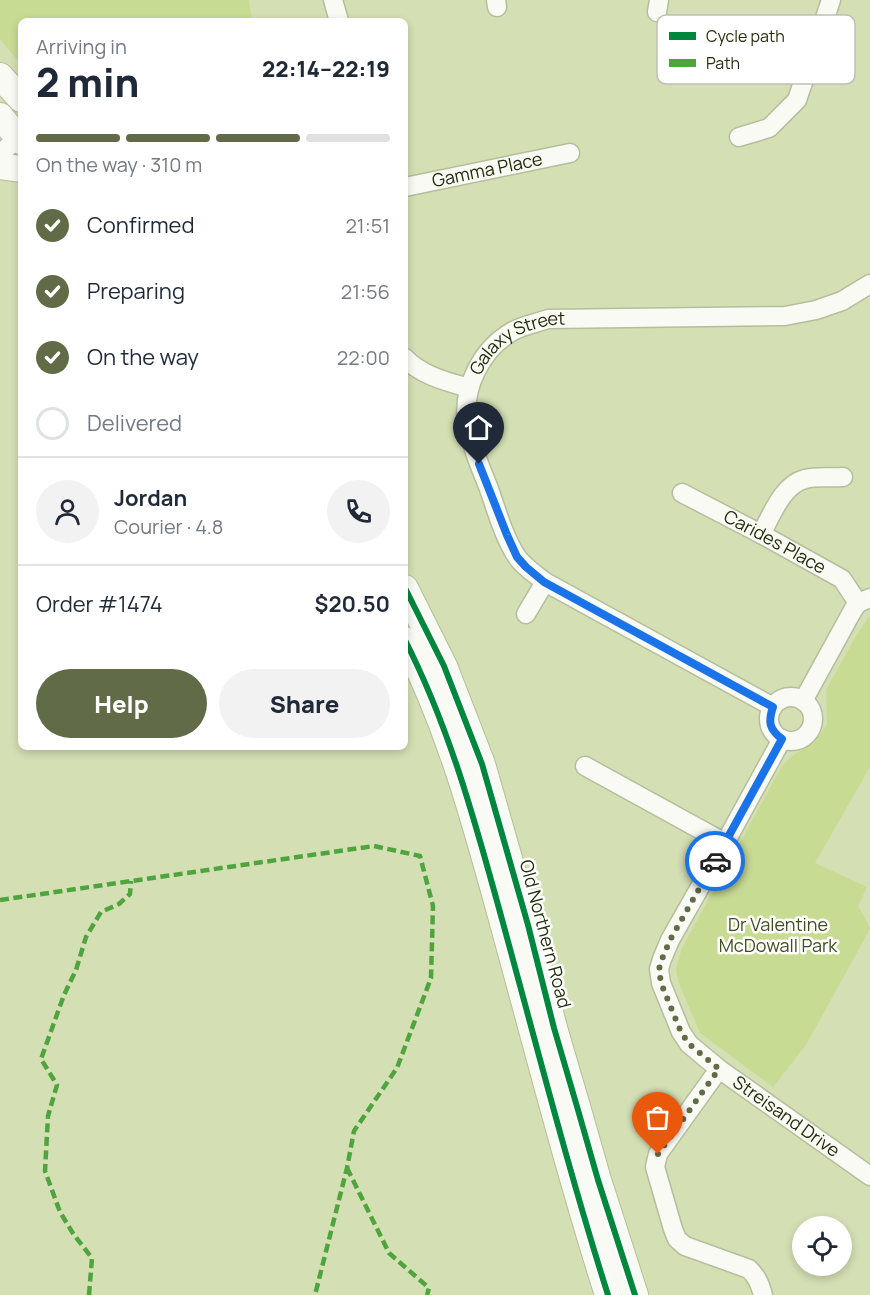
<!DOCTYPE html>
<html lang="en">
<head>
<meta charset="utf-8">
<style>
	body { margin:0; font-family:Manrope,sans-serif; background:#f2f2f3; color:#1f2937; height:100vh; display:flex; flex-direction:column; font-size:22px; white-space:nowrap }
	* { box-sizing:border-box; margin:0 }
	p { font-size:20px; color:#747a83 }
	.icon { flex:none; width:33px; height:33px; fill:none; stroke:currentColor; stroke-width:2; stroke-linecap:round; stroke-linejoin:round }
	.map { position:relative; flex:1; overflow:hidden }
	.side { position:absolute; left:18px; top:18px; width:390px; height:732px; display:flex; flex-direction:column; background:#fff; border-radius:9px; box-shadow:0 3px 9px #0003 }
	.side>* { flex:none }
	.buttons { position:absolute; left:792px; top:1216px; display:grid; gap:12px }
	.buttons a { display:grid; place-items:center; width:60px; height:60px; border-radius:50%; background:#fff; box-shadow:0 3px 9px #0003; font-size:30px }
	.pin { position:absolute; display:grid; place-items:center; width:51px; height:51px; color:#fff; margin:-62px -26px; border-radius:50% 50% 50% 0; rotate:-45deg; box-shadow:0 0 6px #0007 }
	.pin .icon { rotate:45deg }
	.courier { position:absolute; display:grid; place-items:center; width:60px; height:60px; margin:-30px; border:4px solid #1a73e8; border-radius:50%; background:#fff; color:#222; box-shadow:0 2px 8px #0007 }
	.overview em { font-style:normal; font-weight:800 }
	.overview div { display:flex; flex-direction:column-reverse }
	.overview { display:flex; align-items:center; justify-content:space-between; height:102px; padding:0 18px }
	h1 { font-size:39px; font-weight:800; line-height:45px }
	.bar { display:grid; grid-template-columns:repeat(4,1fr); gap:9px 6px; align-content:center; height:72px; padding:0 18px }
	.bar i { height:8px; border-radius:4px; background:#e0e1e3 }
	.bar .current { background:#626b47 }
	.bar p { grid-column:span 4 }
	.line { display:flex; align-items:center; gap:15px; padding:0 18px; border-top:2px solid #e0e1e3 }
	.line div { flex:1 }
	.round { display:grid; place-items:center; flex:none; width:63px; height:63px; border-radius:32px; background:#f2f2f3 }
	ol { padding:0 18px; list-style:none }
	li { display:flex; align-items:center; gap:18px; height:66px }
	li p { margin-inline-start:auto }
	li .icon { padding:6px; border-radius:50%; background:#626b47; color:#fff; stroke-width:4 }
	li:last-child { color:#747a83 }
	li i { width:33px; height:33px; border:3px solid #e0e1e3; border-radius:50% }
	.button { display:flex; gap:12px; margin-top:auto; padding:12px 18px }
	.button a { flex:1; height:69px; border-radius:36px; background:#626b47; color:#fff; font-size:24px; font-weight:800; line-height:69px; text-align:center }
	.button a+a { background:#f2f2f3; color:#1f2937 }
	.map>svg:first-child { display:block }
	.green { fill:#c8db92 }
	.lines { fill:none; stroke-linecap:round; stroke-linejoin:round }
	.minor-casing { stroke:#b5be9c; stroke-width:21 }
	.highway-casing { stroke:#b5be9c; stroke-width:28 }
	.minor { stroke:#f9faf4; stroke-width:18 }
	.highway { stroke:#f9faf4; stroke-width:26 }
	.quiet { stroke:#50a43e; stroke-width:4.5; stroke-dasharray:9 4.5; stroke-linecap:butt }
	.cycleway-casing { stroke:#fff; stroke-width:10 }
	.cycleway { stroke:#00873e; stroke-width:6 }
	.done { stroke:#626b47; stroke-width:6; stroke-dasharray:0 10.8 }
	.route { stroke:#1a73e8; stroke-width:8 }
	.labels { text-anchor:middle; stroke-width:5; stroke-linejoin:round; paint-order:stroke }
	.street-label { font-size:18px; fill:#252d0d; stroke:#fff }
	.park-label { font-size:18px; fill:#434e20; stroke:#fff }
	.key { fill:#fff; stroke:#bec0b6; stroke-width:1.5 }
	.key-label { font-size:16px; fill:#252d0d }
</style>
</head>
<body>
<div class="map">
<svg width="870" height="1295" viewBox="0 0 870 1295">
	<rect width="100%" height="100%" fill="#d4dfb4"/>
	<g class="green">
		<polygon points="0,0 249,0 252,21 21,21 21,64 0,39"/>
		<polygon points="870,616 870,767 815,863 867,887 858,906 870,927 870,929 806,1045 773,1087 700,1033 678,981 676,968 682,948 782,766 792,756 814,742 827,725 826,690 856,636"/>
	</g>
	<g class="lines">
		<g class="minor-casing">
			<g id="minor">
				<polyline points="333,0 339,21"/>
				<polyline points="496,0 497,7"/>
				<polyline points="657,12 659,0"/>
				<polyline points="739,137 769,128 797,100 831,0"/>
				<polyline points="0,154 21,135"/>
				<path id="s1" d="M405,187L570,153"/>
				<path d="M405,358C420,375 448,382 469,388"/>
				<path id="s2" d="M682,493L761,534L842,579L858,603"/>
				<path d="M761,534C772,515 782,485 805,479C816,476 831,478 843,477"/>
				<polyline points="526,614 545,582"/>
				<circle cx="791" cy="719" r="22"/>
				<polyline points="803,701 853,610 858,603 870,598"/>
				<path id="s3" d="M773,707L545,582C535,574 524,567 517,557C504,537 497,512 489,489C481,468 471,447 467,424C462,388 481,349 513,331C524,325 537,323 548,319L785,316L816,310L842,301L870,284"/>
				<path id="s4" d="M782,739L725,843L670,940L662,959L659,969L661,983L681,1032L689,1044L719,1069L870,1176"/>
				<polyline points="585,766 725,843"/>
				<path d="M719,1069L658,1154L655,1167L673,1229L677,1239L685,1246L749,1269C757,1277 760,1284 763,1295"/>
			</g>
		</g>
		<g class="highway-casing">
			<g id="highway">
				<polyline points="0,76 21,99"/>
				<polyline points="0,116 21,141"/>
				<polyline points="0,166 21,169"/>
				<polyline points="405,588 444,666 482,764 528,925 554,1028 578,1110 598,1180 635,1295"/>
				<path d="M405,640C451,731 476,825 503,923C537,1047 569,1172 608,1295"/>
			</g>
		</g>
		<use href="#minor" class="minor"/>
		<use href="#highway" class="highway"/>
		<g class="quiet">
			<polyline points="0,900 374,846 420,856 433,906 431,978 397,1068 354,1131 347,1168 315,1295"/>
			<polyline points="347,1168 389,1253 429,1288 427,1295"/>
			<polyline points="89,1295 92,1258 74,1235 60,1212 45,1171 48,1116 57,1085 41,1059 64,995 76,970 86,937 101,912 119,904 130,894 131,881"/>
		</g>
		<g class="cycleway-casing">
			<g id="cycleway">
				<polyline points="405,588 444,666 482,764 528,925 554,1028 578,1110 598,1180 635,1295"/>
				<path d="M405,640C451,731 476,825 503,923C537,1047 569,1172 608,1295"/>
			</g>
		</g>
		<use href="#cycleway" class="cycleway"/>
	</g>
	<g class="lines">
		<polyline class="done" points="658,1154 719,1069 689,1044 681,1032 661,983 659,969 662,959 670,940 715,861"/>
		<path class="route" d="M479,464L507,535L517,557L526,567L544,582L773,707C768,722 769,729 782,739L715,861"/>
	</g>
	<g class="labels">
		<g class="street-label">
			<text dy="6" stroke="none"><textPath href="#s1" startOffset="84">Gamma Place</textPath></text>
			<text dy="6" stroke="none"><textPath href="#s3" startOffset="548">Galaxy Street</textPath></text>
			<text dy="6" stroke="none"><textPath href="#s2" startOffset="105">Carides Place</textPath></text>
			<text transform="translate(545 934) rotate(75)" y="6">Old Northern Road</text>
			<text dy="6" stroke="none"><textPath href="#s4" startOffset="464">Streisand Drive</textPath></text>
		</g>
		<g class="park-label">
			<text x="778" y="931">Dr Valentine<tspan x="778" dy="21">McDowall Park</tspan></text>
		</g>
	</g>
	<rect x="657" y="15" width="198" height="69" rx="9" class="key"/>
	<rect x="669" y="32" width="27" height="8" fill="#00873e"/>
	<rect x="669" y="59" width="27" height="8" fill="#50a43e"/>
	<g class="key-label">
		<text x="706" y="42">Cycle path</text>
		<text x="706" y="69">Path</text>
	</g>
</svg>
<div class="buttons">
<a><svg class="icon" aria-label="locate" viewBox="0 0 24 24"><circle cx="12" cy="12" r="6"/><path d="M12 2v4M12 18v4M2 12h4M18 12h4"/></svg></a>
</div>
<div class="pin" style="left:658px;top:1154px;background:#ea580c"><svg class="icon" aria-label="bag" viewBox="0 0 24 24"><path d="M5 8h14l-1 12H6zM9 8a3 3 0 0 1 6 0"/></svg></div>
<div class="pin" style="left:479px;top:464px;background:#1f2937"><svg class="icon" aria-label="home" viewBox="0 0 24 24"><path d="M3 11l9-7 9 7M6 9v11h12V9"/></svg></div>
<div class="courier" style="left:715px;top:861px"><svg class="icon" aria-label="car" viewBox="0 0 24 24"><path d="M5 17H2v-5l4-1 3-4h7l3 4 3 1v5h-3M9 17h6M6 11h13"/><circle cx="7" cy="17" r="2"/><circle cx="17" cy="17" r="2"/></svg></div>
<section class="side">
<div class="overview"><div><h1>2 min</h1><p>Arriving in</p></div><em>22:14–22:19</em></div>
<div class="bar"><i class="current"></i><i class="current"></i><i class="current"></i><i></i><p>On the way · 310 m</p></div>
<ol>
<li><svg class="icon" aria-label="check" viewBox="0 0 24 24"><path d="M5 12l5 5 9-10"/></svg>Confirmed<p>21:51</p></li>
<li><svg class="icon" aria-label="check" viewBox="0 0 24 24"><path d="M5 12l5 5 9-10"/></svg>Preparing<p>21:56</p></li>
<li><svg class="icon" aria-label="check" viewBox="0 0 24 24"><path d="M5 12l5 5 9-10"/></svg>On the way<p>22:00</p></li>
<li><i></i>Delivered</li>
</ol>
<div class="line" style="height:108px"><a class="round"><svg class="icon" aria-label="person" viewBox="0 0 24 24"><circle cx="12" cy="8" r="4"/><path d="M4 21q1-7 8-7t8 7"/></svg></a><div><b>Jordan</b><p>Courier · 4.8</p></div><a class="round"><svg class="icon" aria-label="phone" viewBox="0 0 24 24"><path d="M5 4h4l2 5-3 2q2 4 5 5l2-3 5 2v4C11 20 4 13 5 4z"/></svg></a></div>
<div class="line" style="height:78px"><div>Order #1474</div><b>$20.50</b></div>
<div class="button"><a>Help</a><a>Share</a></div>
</section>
</div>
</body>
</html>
